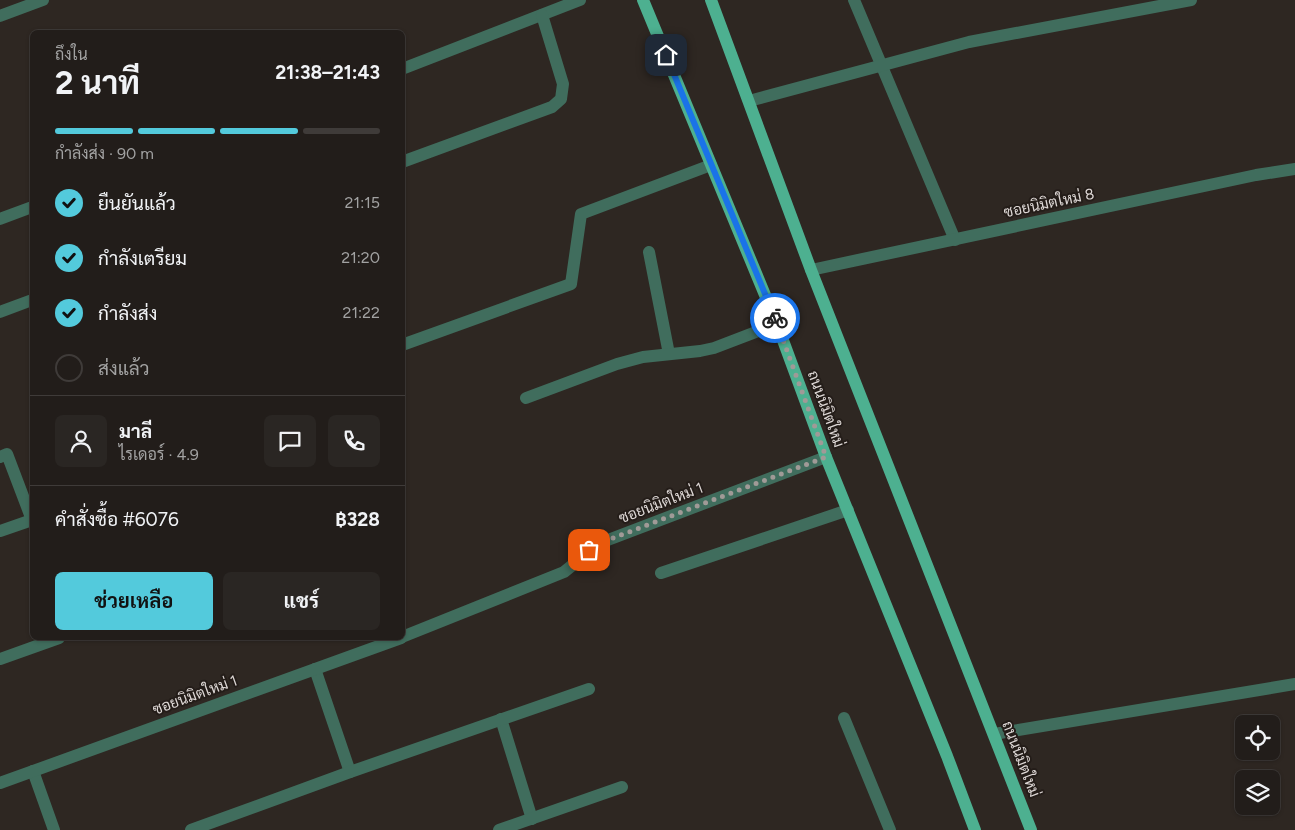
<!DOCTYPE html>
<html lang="th">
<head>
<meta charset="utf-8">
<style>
	body { margin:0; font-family:Figtree,Sarabun,sans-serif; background:#2a2623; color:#f1f3f6; height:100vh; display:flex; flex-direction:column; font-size:19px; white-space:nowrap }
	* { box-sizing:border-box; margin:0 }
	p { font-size:16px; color:#a2a2a2 }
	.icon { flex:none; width:28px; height:28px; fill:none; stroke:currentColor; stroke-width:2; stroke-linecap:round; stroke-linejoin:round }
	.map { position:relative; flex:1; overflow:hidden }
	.panel { position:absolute; left:30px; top:30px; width:375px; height:610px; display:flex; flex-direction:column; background:#221d1a; border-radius:8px; box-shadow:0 1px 4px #0004,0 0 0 1px #3f3b39 }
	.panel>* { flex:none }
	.controls { position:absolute; left:1235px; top:715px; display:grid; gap:10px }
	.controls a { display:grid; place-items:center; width:45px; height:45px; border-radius:8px; background:#221d1a; box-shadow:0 1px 4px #0004,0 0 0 1px #3f3b39; font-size:25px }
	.pin { position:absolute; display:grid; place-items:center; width:42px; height:42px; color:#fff; margin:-21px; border-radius:10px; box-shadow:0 2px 8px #0006 }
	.courier { position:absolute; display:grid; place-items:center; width:50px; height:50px; margin:-25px; border:4px solid #1a73e8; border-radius:50%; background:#fff; color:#222; box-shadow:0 1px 6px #0007 }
	.head em { font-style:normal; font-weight:700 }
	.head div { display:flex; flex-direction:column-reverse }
	.head { display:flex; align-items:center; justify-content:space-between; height:85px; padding:0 25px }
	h1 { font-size:32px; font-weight:700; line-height:38px }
	.bar { display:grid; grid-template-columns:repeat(4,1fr); gap:8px 5px; align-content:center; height:60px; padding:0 25px }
	.bar i { height:6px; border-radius:4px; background:#3f3b39 }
	.bar .current { background:#53cadc }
	.bar p { grid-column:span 4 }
	.line { display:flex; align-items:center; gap:12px; padding:0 25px; border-top:1px solid #3f3b39 }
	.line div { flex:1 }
	.round { display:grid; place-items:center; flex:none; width:52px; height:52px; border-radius:8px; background:#2a2623 }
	ol { padding:0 25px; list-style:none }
	li { display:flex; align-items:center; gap:15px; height:55px }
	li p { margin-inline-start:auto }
	li .icon { padding:5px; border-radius:50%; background:#53cadc; color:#111; stroke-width:4 }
	li:last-child { color:#a2a2a2 }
	li i { width:28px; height:28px; border:2px solid #3f3b39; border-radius:50% }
	.button { display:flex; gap:10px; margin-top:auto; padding:10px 25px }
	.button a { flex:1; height:58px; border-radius:8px; background:#53cadc; color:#111; font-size:20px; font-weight:700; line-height:58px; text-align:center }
	.button a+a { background:#2a2623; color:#f1f3f6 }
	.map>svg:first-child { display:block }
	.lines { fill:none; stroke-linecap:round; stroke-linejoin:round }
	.minor { stroke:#406d5d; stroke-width:12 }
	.major { stroke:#4db090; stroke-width:12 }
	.done { stroke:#a09a97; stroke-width:5; stroke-dasharray:0 9 }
	.route { stroke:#1a73e8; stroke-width:6 }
	.labels { text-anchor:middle; stroke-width:4; stroke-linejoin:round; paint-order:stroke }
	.street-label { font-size:15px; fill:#ded8d6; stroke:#241d19 }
</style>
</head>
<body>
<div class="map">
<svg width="1295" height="830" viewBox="0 0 1295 830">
	<rect width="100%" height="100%" fill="#2e2722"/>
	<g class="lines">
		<g class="minor">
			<polyline points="854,0 955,240"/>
			<polyline points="0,16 43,0"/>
			<polyline points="402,69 580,0"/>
			<polyline points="749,101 969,42 1191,0"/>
			<polyline points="402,162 552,107 561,99 563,84 542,15"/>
			<polyline points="0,219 32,207"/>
			<polyline points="649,252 669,354"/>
			<polyline points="811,270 1256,175 1295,169"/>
			<polyline points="0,312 32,300"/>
			<polyline points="402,345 571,284 581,214 711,165"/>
			<polyline points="526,398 617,364 643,357 700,351 714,348 777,324"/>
			<polyline points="0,457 7,454 32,520"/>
			<polyline points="0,531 32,520"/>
			<polyline points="661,573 848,510"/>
			<polyline points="402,637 564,572 600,543 826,457"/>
			<polyline points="0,659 59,638"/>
			<polyline points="315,669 350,772"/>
			<polyline points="844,718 890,830"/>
			<polyline points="501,719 532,819"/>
			<polyline points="994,734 1295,684"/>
			<polyline points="33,771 54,830"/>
			<polyline points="0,783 401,638"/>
			<polyline points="191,830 350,772 589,689"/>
			<polyline points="499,830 622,787"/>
		</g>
		<g class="major">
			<polyline points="643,0 777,324 826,457 947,756 975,830"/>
			<polyline points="711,0 811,270 1031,830"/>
		</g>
	</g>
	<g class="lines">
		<polyline class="done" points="589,550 600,543 826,457 775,318"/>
		<polyline class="route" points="666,55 775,318"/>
	</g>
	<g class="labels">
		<g class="street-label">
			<text transform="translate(1049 203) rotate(-12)" y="5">ซอยนิมิตใหม่ 8</text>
			<text transform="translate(826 409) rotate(70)" y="5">ถนนนิมิตใหม่</text>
			<text transform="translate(661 503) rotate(-21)" y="5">ซอยนิมิตใหม่ 1</text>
			<text transform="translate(195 695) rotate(-20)" y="5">ซอยนิมิตใหม่ 1</text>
			<text transform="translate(1021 759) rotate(69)" y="5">ถนนนิมิตใหม่</text>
		</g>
	</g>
</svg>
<div class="controls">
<a><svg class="icon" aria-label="locate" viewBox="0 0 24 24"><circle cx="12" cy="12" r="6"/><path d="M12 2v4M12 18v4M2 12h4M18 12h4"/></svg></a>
<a><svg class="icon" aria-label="layers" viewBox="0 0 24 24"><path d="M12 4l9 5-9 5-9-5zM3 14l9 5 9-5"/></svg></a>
</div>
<div class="pin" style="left:589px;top:550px;background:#ea580c"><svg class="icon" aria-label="bag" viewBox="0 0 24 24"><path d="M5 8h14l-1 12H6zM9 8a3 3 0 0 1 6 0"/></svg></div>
<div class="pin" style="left:666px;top:55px;background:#1f2937"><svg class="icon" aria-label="home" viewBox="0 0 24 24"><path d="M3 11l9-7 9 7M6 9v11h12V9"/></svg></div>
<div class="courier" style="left:775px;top:318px"><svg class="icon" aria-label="bike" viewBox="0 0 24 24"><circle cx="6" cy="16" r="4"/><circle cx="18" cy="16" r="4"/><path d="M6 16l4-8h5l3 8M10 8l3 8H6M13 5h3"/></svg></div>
<section class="panel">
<div class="head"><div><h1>2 นาที</h1><p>ถึงใน</p></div><em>21:38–21:43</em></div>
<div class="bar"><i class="current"></i><i class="current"></i><i class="current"></i><i></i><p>กำลังส่ง · 90 m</p></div>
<ol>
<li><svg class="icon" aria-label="check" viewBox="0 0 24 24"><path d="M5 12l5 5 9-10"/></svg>ยืนยันแล้ว<p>21:15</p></li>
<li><svg class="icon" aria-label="check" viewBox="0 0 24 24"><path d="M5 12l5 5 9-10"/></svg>กำลังเตรียม<p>21:20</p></li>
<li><svg class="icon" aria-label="check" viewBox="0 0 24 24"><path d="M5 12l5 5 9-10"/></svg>กำลังส่ง<p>21:22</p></li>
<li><i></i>ส่งแล้ว</li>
</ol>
<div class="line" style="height:90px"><a class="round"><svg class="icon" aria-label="person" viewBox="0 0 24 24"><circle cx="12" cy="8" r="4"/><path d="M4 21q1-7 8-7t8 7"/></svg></a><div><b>มาลี</b><p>ไรเดอร์ · 4.9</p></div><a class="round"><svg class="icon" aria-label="chat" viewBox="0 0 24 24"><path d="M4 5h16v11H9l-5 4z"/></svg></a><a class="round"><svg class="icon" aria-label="phone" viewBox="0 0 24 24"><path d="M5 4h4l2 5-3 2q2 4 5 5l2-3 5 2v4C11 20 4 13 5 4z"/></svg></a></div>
<div class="line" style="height:65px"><div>คำสั่งซื้อ #6076</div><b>฿328</b></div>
<div class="button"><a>ช่วยเหลือ</a><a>แชร์</a></div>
</section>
</div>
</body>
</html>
